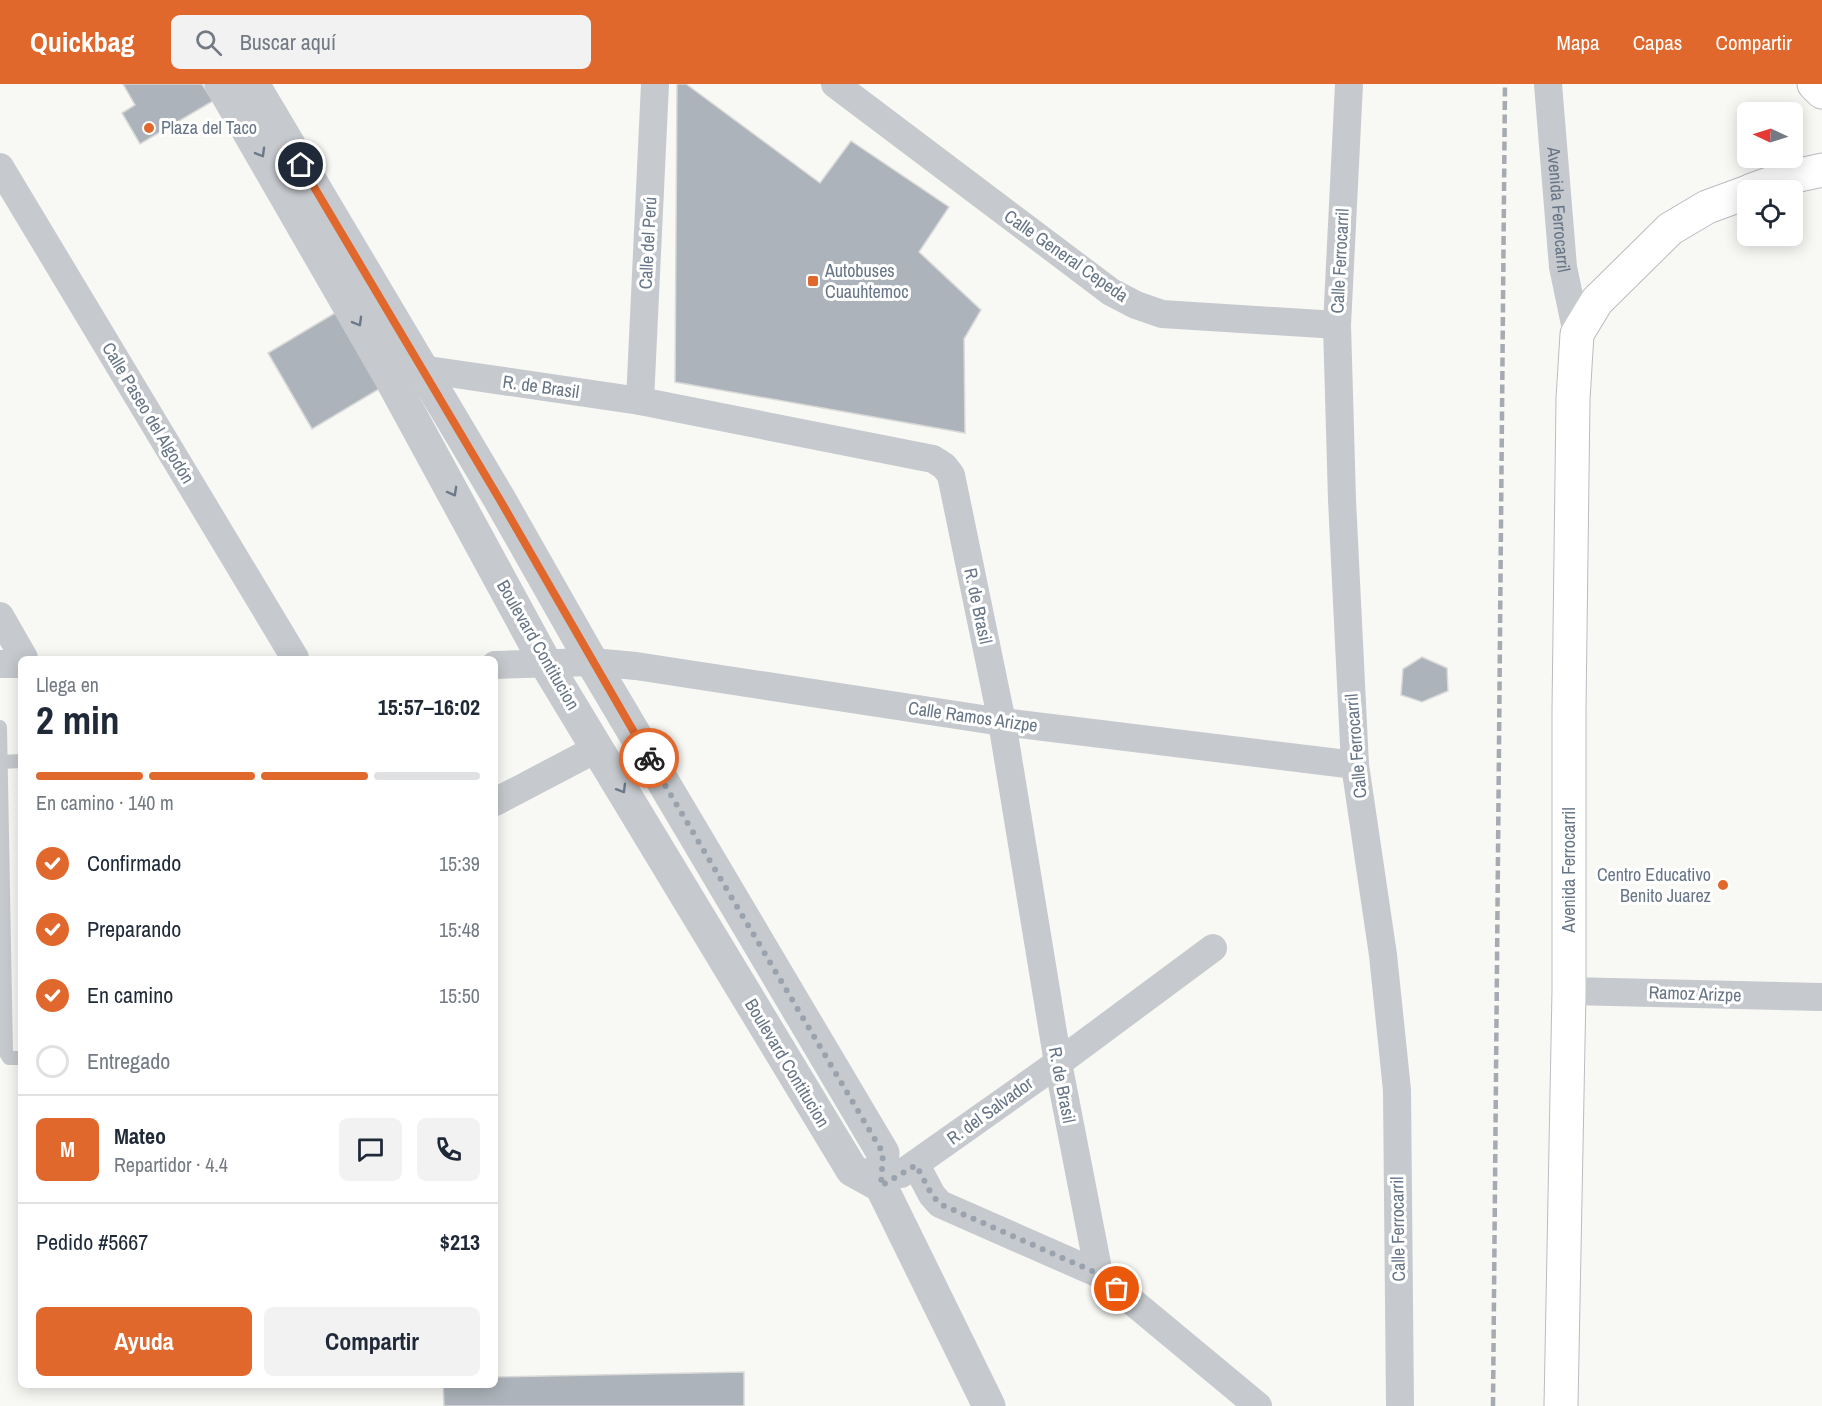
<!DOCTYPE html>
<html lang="es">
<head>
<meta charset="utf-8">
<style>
	body { margin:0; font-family:"Archivo Narrow",sans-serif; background:#f2f2f3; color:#1f2937; height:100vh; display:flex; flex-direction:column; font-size:22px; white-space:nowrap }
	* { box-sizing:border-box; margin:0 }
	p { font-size:20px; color:#747a83 }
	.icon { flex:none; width:33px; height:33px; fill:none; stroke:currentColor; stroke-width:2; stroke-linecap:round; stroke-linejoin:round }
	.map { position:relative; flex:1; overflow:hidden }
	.panel { position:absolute; left:18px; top:572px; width:480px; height:732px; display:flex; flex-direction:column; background:#fff; border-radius:9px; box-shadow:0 3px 15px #0003 }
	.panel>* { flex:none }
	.needle { width:39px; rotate:274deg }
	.controls { position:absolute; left:1737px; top:18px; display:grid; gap:12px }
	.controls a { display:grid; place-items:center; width:66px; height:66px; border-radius:9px; background:#fff; box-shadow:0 3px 15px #0003; font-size:30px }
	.pin { position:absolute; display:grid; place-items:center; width:51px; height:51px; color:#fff; margin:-26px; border:3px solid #fff; border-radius:50%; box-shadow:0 2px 6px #0007 }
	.courier { position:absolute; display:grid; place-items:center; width:60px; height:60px; margin:-30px; border:4px solid #e1682c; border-radius:50%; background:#fff; color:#222; box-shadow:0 2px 8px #0007 }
	.summary em { font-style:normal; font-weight:700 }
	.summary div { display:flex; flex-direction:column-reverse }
	.summary { display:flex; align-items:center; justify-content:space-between; height:102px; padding:0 18px }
	h1 { font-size:39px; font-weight:700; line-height:45px }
	.bar { display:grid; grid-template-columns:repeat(4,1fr); gap:9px 6px; align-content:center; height:72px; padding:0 18px }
	.bar i { height:8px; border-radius:4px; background:#e0e1e3 }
	.bar .active { background:#e1682c }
	.bar p { grid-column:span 4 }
	.line { display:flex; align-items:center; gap:15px; padding:0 18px; border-top:2px solid #e0e1e3 }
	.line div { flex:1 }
	.round { display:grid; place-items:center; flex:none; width:63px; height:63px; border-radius:9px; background:#f2f2f3 }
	ol { padding:0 18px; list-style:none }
	li { display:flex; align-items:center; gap:18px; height:66px }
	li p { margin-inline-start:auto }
	li .icon { padding:6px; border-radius:50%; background:#e1682c; color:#fff; stroke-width:4 }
	li:last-child { color:#747a83 }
	li i { width:33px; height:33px; border:3px solid #e0e1e3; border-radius:50% }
	.primary-button { display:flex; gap:12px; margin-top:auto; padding:12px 18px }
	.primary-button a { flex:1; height:69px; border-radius:9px; background:#e1682c; color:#fff; font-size:24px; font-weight:700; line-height:69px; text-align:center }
	.primary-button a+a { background:#f2f2f3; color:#1f2937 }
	header { display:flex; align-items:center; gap:36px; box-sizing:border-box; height:84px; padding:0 30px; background:#e1682c; color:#fff }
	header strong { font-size:28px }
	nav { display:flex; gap:33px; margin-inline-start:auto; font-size:21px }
	.search { width:420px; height:54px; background:#f2f2f3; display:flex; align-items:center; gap:15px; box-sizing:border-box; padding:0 21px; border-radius:9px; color:#747a83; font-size:22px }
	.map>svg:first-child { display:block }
	.building { fill:#acb3ba; stroke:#d9dad8; stroke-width:1.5 }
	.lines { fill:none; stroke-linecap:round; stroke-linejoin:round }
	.secondary-casing { stroke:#b8bcc2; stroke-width:35 }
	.primary-casing { stroke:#b9bcc1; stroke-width:35 }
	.service { stroke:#c6c9cd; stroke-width:14 }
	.minor { stroke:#c6c9cd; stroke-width:28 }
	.tertiary { stroke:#c6c9cd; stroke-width:33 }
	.secondary { stroke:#fff; stroke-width:33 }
	.primary { stroke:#fff; stroke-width:33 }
	.rail { stroke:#a6abb2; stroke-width:4.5; stroke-dasharray:9 4.5; stroke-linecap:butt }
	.oneway { stroke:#6c798a }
	.done { stroke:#9aa3ad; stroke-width:6; stroke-dasharray:0 10.8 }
	.route { stroke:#e1682c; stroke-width:8 }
	.poi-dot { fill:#e1682c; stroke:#fff; stroke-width:2 }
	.labels { text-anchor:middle; stroke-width:6; stroke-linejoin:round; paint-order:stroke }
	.poi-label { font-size:18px; fill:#677586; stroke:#fff; text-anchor:start }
	.street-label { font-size:18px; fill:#677586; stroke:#fff }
</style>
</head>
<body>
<header>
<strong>Quickbag</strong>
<div class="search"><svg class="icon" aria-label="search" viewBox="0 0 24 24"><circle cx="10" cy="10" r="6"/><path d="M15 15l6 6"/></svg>Buscar aquí</div>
<nav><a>Mapa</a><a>Capas</a><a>Compartir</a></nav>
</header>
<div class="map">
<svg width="1822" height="1322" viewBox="0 0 1822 1322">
	<rect width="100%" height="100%" fill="#f8f8f5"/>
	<g class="building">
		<polygon points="123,0 202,0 213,17 140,60 122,29 135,21"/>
		<polygon points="677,0 686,0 820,99 851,57 949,123 919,168 981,226 964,255 965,349 675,298"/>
		<polygon points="345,223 389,299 312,345 268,269"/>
		<polygon points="1422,573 1447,584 1448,607 1422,618 1401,611 1403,585"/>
		<polygon points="744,1288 744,1322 444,1322 443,1300 495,1300 495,1293"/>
	</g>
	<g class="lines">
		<g class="secondary-casing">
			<polyline id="secondary" points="1814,0 1822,8"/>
		</g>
		<g class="primary-casing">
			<g id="primary">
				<polyline points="1752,106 1786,94 1822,86"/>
				<polyline points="1561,1322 1569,907 1569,626 1573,315 1577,250 1597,217 1670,145 1707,123 1748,108"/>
			</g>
		</g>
		<g class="service">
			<polyline points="0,643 6,969 9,974 21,974"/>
			<polyline points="0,678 21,677"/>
		</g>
		<g class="minor">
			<polyline points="835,0 1111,208 1136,221 1162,230 1337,241"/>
			<polyline points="1349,0 1337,241 1342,416 1355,681 1383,871 1397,1006 1400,1322"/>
			<path id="s1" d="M1548,0L1563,183L1577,250"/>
			<polyline points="0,83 295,574"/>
			<polyline points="421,285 640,317 933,375 944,382 951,391 1002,638 1058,979 1099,1190"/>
			<polyline points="640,317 655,0"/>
			<polyline points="0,532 24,574"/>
			<polyline points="0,580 21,580"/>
			<polyline points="495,581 592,578 636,582 1002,638 1355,681"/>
			<polyline points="495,718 598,664"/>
			<polyline points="1569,907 1822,913"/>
			<polyline points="916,1081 932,1111 940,1120 1099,1190 1258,1322"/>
			<polyline points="901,1090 1058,979 1213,864"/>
		</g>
		<g class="tertiary">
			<polyline points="221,0 391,295 546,580 852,1086 881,1102"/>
			<polyline points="253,0 500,416 592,578 883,1069 881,1102 989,1322"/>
		</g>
		<use href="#secondary" class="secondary"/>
		<use href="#primary" class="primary"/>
		<polyline class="rail" points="1493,1322 1505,0"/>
	</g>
	<defs><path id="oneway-chevron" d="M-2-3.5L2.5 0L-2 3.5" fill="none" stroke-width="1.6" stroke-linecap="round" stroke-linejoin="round" transform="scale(1.5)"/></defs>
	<g class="oneway">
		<use href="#oneway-chevron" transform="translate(261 69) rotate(60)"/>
		<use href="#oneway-chevron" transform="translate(358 238) rotate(60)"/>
		<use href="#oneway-chevron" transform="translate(453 408) rotate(61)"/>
		<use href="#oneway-chevron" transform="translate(622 705) rotate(59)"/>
	</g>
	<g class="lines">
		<polyline class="done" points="649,674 883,1069 881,1102 916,1081 932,1111 940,1120 1099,1190 1117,1205"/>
		<polyline class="route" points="301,81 500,416 649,674"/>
	</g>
	<g class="poi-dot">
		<circle cx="149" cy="44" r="6"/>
		<rect x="807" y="191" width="12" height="12" rx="3"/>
		<circle cx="1723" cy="801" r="6"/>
	</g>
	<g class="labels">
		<g class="poi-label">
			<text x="161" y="50">Plaza del Taco</text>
			<text x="825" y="193">Autobuses<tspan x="825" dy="21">Cuauhtemoc</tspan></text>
			<text x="1711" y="797" text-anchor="end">Centro Educativo<tspan x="1711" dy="21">Benito Juarez</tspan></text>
		</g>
		<g class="street-label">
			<text dy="6" stroke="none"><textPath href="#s1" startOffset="126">Avenida Ferrocarril</textPath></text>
			<text transform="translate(648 159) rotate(-87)" y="6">Calle del Perú</text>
			<text transform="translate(1066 172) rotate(35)" y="6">Calle General Cepeda</text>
			<text transform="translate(1340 177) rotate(-87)" y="6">Calle Ferrocarril</text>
			<text transform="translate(541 303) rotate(8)" y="6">R. de Brasil</text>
			<text transform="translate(148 329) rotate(59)" y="6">Calle Paseo del Algodón</text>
			<text transform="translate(978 522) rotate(78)" y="6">R. de Brasil</text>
			<text transform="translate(538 561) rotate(60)" y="6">Boulevard Contitucion</text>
			<text transform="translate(973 633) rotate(8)" y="6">Calle Ramos Arizpe</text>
			<text transform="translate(1356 662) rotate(-95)" y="6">Calle Ferrocarril</text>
			<text transform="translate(1569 786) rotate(-90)" y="6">Avenida Ferrocarril</text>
			<text transform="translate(1695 910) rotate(2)" y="6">Ramoz Arizpe</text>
			<text transform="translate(787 979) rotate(59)" y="6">Boulevard Contitucion</text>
			<text transform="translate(1062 1001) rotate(79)" y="6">R. de Brasil</text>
			<text transform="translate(990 1027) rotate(-36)" y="6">R. del Salvador</text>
			<text transform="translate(1398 1145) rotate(-91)" y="6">Calle Ferrocarril</text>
		</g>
	</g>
</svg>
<div class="controls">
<a><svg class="needle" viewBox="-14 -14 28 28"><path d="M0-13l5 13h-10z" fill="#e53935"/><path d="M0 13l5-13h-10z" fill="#747a83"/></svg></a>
<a><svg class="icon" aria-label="locate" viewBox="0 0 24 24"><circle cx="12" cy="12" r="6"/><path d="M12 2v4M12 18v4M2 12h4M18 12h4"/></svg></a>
</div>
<div class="pin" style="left:1117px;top:1205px;background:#ea580c"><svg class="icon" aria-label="bag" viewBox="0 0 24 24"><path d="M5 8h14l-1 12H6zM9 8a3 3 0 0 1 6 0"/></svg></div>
<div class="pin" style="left:301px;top:81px;background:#1f2937"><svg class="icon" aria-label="home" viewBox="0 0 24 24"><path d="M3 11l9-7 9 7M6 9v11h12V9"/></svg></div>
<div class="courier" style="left:649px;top:674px"><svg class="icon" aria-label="bike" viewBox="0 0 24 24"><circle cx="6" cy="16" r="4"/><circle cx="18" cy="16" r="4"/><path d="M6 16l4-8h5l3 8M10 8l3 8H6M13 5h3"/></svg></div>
<section class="panel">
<div class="summary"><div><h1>2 min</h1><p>Llega en</p></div><em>15:57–16:02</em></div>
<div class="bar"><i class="active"></i><i class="active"></i><i class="active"></i><i></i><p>En camino · 140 m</p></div>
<ol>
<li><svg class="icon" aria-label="check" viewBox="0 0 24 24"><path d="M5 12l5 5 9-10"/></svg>Confirmado<p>15:39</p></li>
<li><svg class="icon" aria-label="check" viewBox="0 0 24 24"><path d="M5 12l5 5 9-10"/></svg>Preparando<p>15:48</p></li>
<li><svg class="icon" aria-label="check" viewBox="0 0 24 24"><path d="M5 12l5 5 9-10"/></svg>En camino<p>15:50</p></li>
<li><i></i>Entregado</li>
</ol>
<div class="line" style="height:108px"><b class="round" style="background:#e1682c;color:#fff">M</b><div><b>Mateo</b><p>Repartidor · 4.4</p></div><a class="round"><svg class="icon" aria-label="chat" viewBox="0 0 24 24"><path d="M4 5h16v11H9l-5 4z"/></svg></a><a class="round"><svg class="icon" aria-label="phone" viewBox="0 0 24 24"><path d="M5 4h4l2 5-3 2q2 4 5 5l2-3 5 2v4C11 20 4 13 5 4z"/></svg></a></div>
<div class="line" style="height:78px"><div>Pedido #5667</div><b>$213</b></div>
<div class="primary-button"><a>Ayuda</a><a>Compartir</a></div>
</section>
</div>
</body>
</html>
